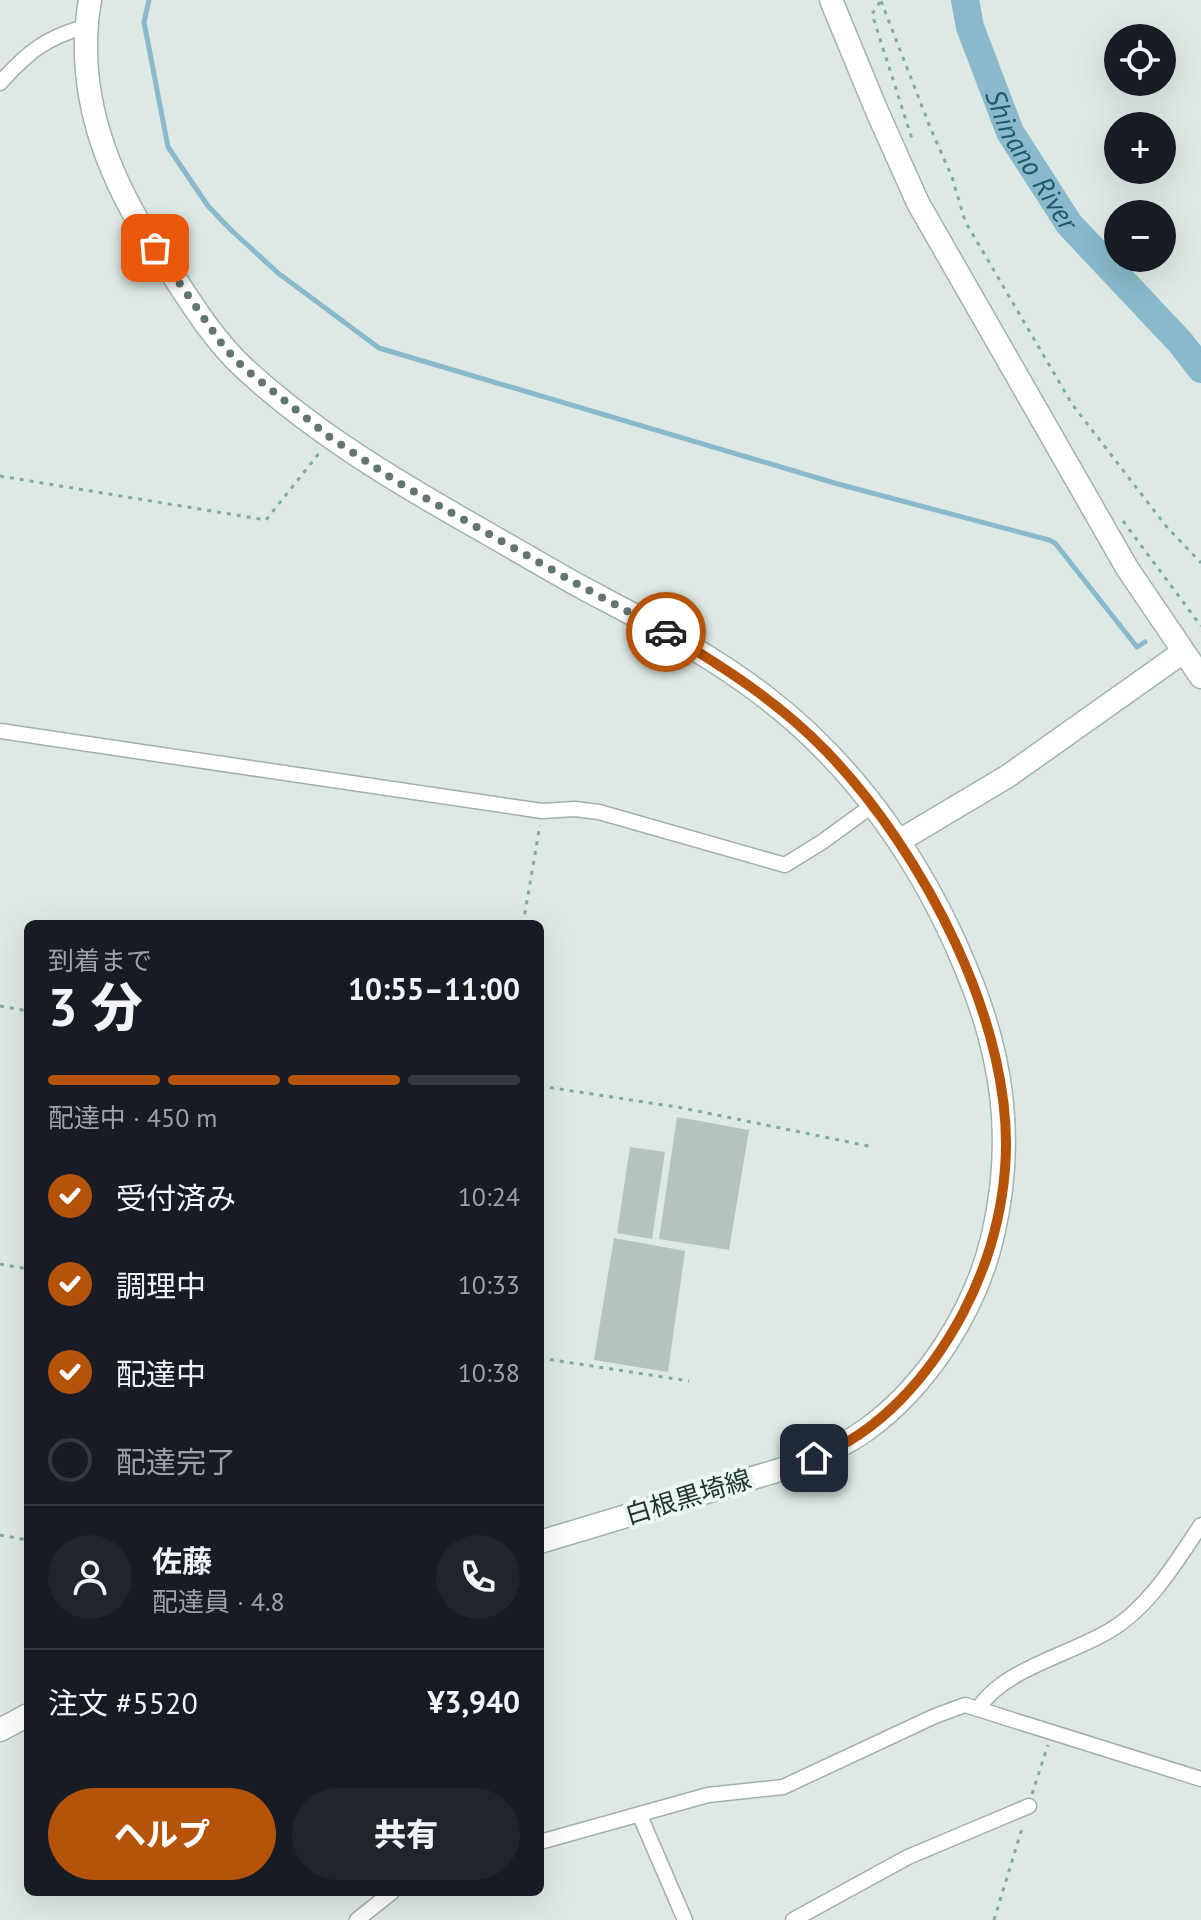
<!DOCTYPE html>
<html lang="ja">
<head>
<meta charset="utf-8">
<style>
	body { margin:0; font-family:"PT Sans","Noto Sans JP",sans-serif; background:#20242c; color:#f1f3f6; height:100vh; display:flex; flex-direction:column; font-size:30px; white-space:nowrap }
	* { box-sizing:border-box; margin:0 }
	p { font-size:26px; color:#9ea1a6 }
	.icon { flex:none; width:44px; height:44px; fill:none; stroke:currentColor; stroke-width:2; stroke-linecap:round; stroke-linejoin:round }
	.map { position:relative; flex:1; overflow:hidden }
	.drawer { position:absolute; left:24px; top:920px; width:520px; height:976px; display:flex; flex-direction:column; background:#171b24; border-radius:12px; box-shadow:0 8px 32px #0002 }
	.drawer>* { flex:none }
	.buttons { position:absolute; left:1104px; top:24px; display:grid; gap:16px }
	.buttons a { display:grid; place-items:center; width:72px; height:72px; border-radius:50%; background:#171b24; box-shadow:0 8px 32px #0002; font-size:40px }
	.pin { position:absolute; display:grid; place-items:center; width:68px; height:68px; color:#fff; margin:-34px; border-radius:16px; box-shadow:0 4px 12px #0006 }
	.courier { position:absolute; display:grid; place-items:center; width:80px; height:80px; margin:-40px; border:6px solid #b45309; border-radius:50%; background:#fff; color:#222; box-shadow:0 2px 10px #0007 }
	.headline em { font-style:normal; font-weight:800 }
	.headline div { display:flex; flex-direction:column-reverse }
	.headline { display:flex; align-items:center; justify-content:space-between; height:136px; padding:0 24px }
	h1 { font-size:52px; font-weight:800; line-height:60px }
	.bar { display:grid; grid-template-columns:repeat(4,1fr); gap:12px 8px; align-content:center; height:96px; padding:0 24px }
	.bar i { height:10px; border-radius:6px; background:#363941 }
	.bar .active { background:#b45309 }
	.bar p { grid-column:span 4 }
	.line { display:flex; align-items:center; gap:20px; padding:0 24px; border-top:2px solid #363941 }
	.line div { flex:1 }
	.round { display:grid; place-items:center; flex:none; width:84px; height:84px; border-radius:42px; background:#20242c }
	ol { padding:0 24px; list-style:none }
	li { display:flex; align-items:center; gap:24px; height:88px }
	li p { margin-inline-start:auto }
	li .icon { padding:8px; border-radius:50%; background:#b45309; color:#fff; stroke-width:4 }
	li:last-child { color:#9ea1a6 }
	li i { width:44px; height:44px; border:4px solid #363941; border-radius:50% }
	.action { display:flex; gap:16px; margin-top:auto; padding:16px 24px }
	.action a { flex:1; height:92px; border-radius:48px; background:#b45309; color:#fff; font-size:32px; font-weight:800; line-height:92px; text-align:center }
	.action a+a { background:#20242c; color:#f1f3f6 }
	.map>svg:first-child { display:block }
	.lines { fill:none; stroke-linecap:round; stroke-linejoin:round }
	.stream { stroke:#89b9cb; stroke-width:5 }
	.river { stroke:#89b9cb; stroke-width:28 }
	.building { fill:#b4c3bf }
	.street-casing { stroke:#a2b0ac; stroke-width:17 }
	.secondary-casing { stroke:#9eb4ae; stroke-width:25 }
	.path { stroke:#80aba2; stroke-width:3; stroke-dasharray:4 6; stroke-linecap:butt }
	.street { stroke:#fff; stroke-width:14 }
	.secondary { stroke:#fff; stroke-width:22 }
	.done { stroke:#637572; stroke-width:8; stroke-dasharray:0 14.4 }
	.route { stroke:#b45309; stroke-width:10 }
	.labels { text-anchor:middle; stroke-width:8; stroke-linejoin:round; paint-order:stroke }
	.street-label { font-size:26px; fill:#213734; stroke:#eef6f3 }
	.water-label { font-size:28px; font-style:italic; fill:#1f586f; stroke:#eef6f3 }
</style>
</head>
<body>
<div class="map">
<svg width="1201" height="1920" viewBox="0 0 1201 1920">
	<rect width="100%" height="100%" fill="#dee9e5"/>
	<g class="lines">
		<polyline class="stream" points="149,0 144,22 168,147 208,206 230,229 278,273 379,348 838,484 1049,540 1055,543 1137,647 1145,642"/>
		<path class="river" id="s1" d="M965,0L970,27L1010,132L1069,224L1180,342L1201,369"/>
	</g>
	<g class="building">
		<polygon points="677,1117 749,1130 729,1250 659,1239"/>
		<polygon points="630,1147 665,1152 652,1239 617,1233"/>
		<polygon points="614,1238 685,1251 668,1372 594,1360"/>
	</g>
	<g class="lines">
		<g class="street-casing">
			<g id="street">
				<path d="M0,83C27,53 46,37 85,27"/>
				<polyline points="0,731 542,811 575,809 599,812 785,865 822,842 873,805"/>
				<path d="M978,1709C1003,1669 1069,1655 1109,1631C1149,1608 1176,1562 1201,1525"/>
				<polyline points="640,1816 685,1920"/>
				<polyline points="540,1842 708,1795 783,1787 935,1716 965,1705 1201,1779"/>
				<polyline points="357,1920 392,1892"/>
				<polyline points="793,1920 908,1857 1029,1806"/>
			</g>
		</g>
		<g class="secondary-casing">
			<g id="secondary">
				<path d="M90,0C74,91 106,175 156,250C184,290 208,335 244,368C312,431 392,479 471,524C508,545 545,567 583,588C647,622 711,654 768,699C856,767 923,864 965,966C1003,1055 1015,1140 993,1235C976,1309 928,1385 866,1430C845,1445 821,1455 796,1465L540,1542"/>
				<polyline points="831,0 876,109 918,203 1127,568 1201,677"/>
				<polyline points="899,841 1008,776 1183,652"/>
				<polyline points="0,1730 28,1715"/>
			</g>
		</g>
		<g class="path">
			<polyline points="881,1 930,127 952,177 965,221 1072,404 1166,526 1201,563"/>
			<polyline points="880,2 872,14 913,142"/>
			<polyline points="0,476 266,520 320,452"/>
			<polyline points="1123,521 1201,626"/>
			<polyline points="523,924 540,825"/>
			<polyline points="0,1006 28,1011"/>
			<polyline points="540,1086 677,1107 873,1147"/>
			<polyline points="0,1264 28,1269"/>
			<polyline points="540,1358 689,1381"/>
			<polyline points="0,1535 28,1540"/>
			<polyline points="1032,1794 1048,1745"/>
			<polyline points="994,1920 1023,1825"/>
		</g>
		<use href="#street" class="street"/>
		<use href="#secondary" class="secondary"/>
	</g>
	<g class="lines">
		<polyline class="done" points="155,248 224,347 244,368 331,438 399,483 579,585 666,632"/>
		<path class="route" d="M666,632C723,667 779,702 826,751C922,850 1017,1028 1005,1169C1001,1219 986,1269 963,1313C930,1375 880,1433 814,1458"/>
	</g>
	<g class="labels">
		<g class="street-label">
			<text transform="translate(688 1497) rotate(-17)" y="9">白根黒埼線</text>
		</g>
		<g class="water-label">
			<text dy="10" stroke="none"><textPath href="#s1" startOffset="174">Shinano River</textPath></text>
		</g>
	</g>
</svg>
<div class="buttons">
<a><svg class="icon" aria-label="locate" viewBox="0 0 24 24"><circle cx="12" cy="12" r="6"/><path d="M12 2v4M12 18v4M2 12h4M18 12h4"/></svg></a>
<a>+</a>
<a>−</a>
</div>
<div class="pin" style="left:155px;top:248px;background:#ea580c"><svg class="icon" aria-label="bag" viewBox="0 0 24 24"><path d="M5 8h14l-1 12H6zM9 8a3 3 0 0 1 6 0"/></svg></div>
<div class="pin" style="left:814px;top:1458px;background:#1f2937"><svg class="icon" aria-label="home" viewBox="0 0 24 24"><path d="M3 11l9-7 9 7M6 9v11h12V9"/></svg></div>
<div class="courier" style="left:666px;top:632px"><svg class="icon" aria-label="car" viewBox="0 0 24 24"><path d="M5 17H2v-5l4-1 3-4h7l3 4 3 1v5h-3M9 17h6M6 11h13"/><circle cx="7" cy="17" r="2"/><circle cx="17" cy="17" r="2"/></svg></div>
<section class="drawer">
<div class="headline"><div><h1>3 分</h1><p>到着まで</p></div><em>10:55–11:00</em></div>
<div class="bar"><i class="active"></i><i class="active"></i><i class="active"></i><i></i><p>配達中 · 450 m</p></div>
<ol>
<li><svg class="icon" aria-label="check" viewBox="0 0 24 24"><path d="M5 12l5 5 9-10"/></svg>受付済み<p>10:24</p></li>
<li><svg class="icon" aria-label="check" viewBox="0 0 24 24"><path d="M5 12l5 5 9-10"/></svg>調理中<p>10:33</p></li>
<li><svg class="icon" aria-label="check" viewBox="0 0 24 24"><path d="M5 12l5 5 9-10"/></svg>配達中<p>10:38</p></li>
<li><i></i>配達完了</li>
</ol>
<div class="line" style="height:144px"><a class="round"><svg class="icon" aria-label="person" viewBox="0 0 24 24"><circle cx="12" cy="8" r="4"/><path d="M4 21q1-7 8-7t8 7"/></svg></a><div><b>佐藤</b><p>配達員 · 4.8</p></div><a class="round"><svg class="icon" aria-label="phone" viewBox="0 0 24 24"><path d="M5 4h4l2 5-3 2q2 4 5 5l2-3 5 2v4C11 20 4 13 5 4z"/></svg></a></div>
<div class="line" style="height:104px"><div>注文 #5520</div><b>¥3,940</b></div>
<div class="action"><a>ヘルプ</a><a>共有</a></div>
</section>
</div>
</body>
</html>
